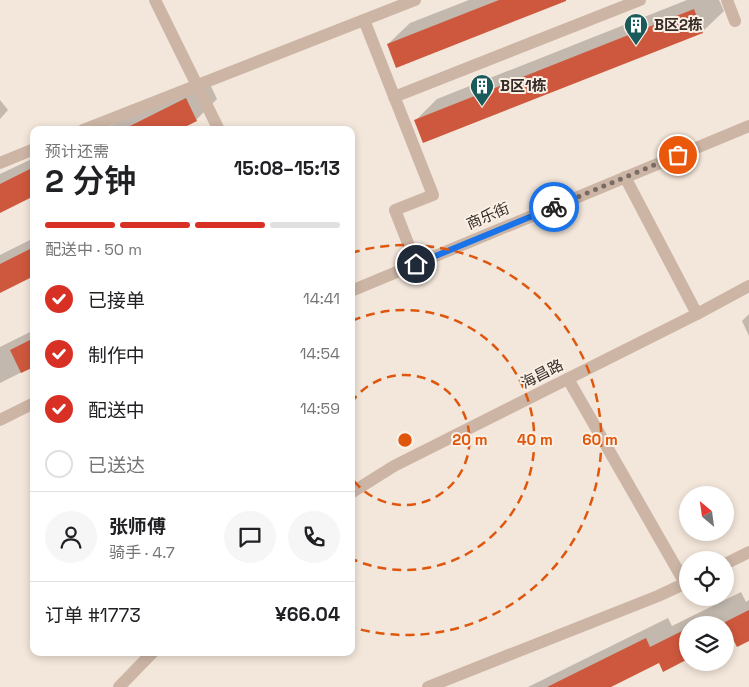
<!DOCTYPE html>
<html lang="zh">
<head>
<meta charset="utf-8">
<style>
	body { margin:0; font-family:"Space Grotesk","Noto Sans SC",sans-serif; background:#f6f6f6; color:#202124; height:100vh; display:flex; flex-direction:column; font-size:19px; white-space:nowrap }
	* { box-sizing:border-box; margin:0 }
	p { font-size:16px; color:#757577 }
	.icon { flex:none; width:28px; height:28px; fill:none; stroke:currentColor; stroke-width:2; stroke-linecap:round; stroke-linejoin:round }
	.map { position:relative; flex:1; overflow:hidden }
	.sheet { position:absolute; left:30px; top:126px; width:325px; height:530px; display:flex; flex-direction:column; background:#fff; border-radius:10px; box-shadow:0 2px 8px #0003 }
	.sheet>* { flex:none }
	.needle { width:32px; rotate:331deg }
	.tools { position:absolute; left:679px; top:486px; display:grid; gap:10px }
	.tools a { display:grid; place-items:center; width:55px; height:55px; border-radius:50%; background:#fff; box-shadow:0 2px 8px #0003; font-size:25px }
	.pin { position:absolute; display:grid; place-items:center; width:42px; height:42px; color:#fff; margin:-21px; border:2px solid #fff; border-radius:50%; box-shadow:0 1px 5px #0007 }
	.courier { position:absolute; display:grid; place-items:center; width:50px; height:50px; margin:-25px; border:4px solid #1a73e8; border-radius:50%; background:#fff; color:#222; box-shadow:0 1px 6px #0007 }
	.summary em { font-style:normal; font-weight:600 }
	.summary div { display:flex; flex-direction:column-reverse }
	.summary { display:flex; align-items:center; justify-content:space-between; height:85px; padding:0 15px }
	h1 { font-size:32px; font-weight:600; line-height:38px }
	.bar { display:grid; grid-template-columns:repeat(4,1fr); gap:8px 5px; align-content:center; height:60px; padding:0 15px }
	.bar i { height:6px; border-radius:4px; background:#e0e0e0 }
	.bar .active { background:#d93025 }
	.bar p { grid-column:span 4 }
	.line { display:flex; align-items:center; gap:12px; padding:0 15px; border-top:1px solid #e0e0e0 }
	.line div { flex:1 }
	.round { display:grid; place-items:center; flex:none; width:52px; height:52px; border-radius:26px; background:#f6f6f6 }
	ol { padding:0 15px; list-style:none }
	li { display:flex; align-items:center; gap:15px; height:55px }
	li p { margin-inline-start:auto }
	li .icon { padding:5px; border-radius:50%; background:#d93025; color:#fff; stroke-width:4 }
	li:last-child { color:#757577 }
	li i { width:28px; height:28px; border:2px solid #e0e0e0; border-radius:50% }
	.map>svg:first-child { display:block }
	.shadow { fill:#0003 }
	.building { fill:#ce583d }
	.lines { fill:none; stroke-linecap:round; stroke-linejoin:round }
	.minor { stroke:#ccb5a5; stroke-width:12 }
	.done { stroke:#796c66; stroke-width:5; stroke-dasharray:0 9 }
	.route { stroke:#1a73e8; stroke-width:6 }
	.ring { fill:none; stroke:#df570d; stroke-width:2.5; stroke-dasharray:9 6 }
	.labels { text-anchor:middle; stroke-width:4; stroke-linejoin:round; paint-order:stroke }
	.poi-label { font-size:15px; font-weight:bold; fill:#372b27; stroke:#faf0e6; text-anchor:start }
	.street-label { font-size:15px; fill:#372b27; stroke:#faf0e6 }
	.centre { fill:#df570d; stroke:#faf0e6; stroke-width:2.5 }
	.ring-label { font-size:15px; text-anchor:middle; font-weight:bold; fill:#df570d; stroke:#faf0e6; stroke-width:4; stroke-linejoin:round; paint-order:stroke }
</style>
</head>
<body>
<div class="map">
<svg width="749" height="687" viewBox="0 0 749 687">
	<rect width="100%" height="100%" fill="#f3e6da"/>
	<g class="shadow">
		<polygon points="469,0 566,0 388,44 410,23"/>
		<polygon points="687,0 719,0 724,11 702,32 416,120 437,99"/>
		<polygon points="207,78 217,99 196,120 176,130 102,130"/>
		<polygon points="0,96 0,100 8,110 0,119"/>
		<polygon points="34,158 34,195 0,212 0,174"/>
		<polygon points="34,238 34,275 0,292 0,255"/>
		<polygon points="749,314 749,336 742,321"/>
		<polygon points="34,329 34,366 0,383 0,347 30,332"/>
		<polygon points="741,592 746,602 749,600 749,640 732,635 725,639 725,625 688,625 688,658 659,662 608,687 528,687 668,618 672,626"/>
	</g>
	<g class="building">
		<polygon points="499,0 566,0 566,1 396,68 387,44"/>
		<polygon points="694,9 703,33 423,143 414,120"/>
		<polygon points="186,98 197,121 179,130 122,130"/>
		<polygon points="34,167 34,196 0,213 0,184"/>
		<polygon points="34,247 34,276 0,293 0,264"/>
		<polygon points="34,338 34,367 21,373 10,350"/>
		<polygon points="749,610 749,641 737,647 732,637 725,641 725,622"/>
		<polygon points="688,628 688,659 663,672 659,663 611,687 547,687 646,638 650,647"/>
	</g>
	<g class="lines">
		<g class="minor">
			<polyline points="155,0 219,130"/>
			<polyline points="727,0 735,21"/>
			<polyline points="364,20 433,195 395,210 416,264"/>
			<polyline points="394,97 640,0"/>
			<polyline points="83,130 415,0"/>
			<polyline points="0,163 34,149"/>
			<polyline points="625,177 697,314"/>
			<polyline points="351,291 749,126"/>
			<polyline points="568,379 685,583"/>
			<polyline points="0,420 34,403"/>
			<polyline points="351,493 394,466 697,314 749,286"/>
			<polyline points="725,564 749,552"/>
			<polyline points="119,687 153,652"/>
			<polyline points="428,687 658,596 688,582"/>
		</g>
	</g>
	<g class="lines">
		<polyline class="done" points="554,207 678,155"/>
		<polyline class="route" points="416,264 554,207"/>
	</g>
	<g class="ring">
		<path d="M351 403A65 65 0 1 1 351 477"/>
		<path d="M352 321A130 130 0 1 1 352 559"/>
		<path d="M351 253A195 195 0 1 1 351 627"/>
	</g>
	<defs>
		<g id="building-pin" transform="scale(1.25)"><path d="M0 17L-7.5 6A9.5 9.5 0 1 1 7.5 6Z" fill="#195a5b" stroke="#faf0e6"/><path d="M-4-6H4V6H1V3H-1V6H-4ZM-2.5-4.3h1.7v1.8h-1.7ZM.8-4.3h1.7v1.8H.8ZM-2.5-1h1.7V.8h-1.7ZM.8-1h1.7V.8H.8Z" fill="#fff"/></g>
	</defs>
	<g fill-rule="evenodd">
		<use href="#building-pin" x="636" y="25"/>
		<use href="#building-pin" x="482" y="86"/>
	</g>
	<g class="labels">
		<g class="poi-label">
			<text x="654" y="30">B区2栋</text>
			<text x="500" y="91">B区1栋</text>
		</g>
		<g class="street-label">
			<text transform="translate(488 216) rotate(-23)" y="5">商乐街</text>
			<text transform="translate(542 374) rotate(-27)" y="5">海昌路</text>
		</g>
	</g>
	<circle cx="405" cy="440" r="8" class="centre"/>
	<g class="ring-label">
		<text x="470" y="445">20 m</text>
		<text x="535" y="445">40 m</text>
		<text x="600" y="445">60 m</text>
	</g>
</svg>
<div class="tools">
<a><svg class="needle" viewBox="-14 -14 28 28"><path d="M0-13l5 13h-10z" fill="#e53935"/><path d="M0 13l5-13h-10z" fill="#757577"/></svg></a>
<a><svg class="icon" aria-label="locate" viewBox="0 0 24 24"><circle cx="12" cy="12" r="6"/><path d="M12 2v4M12 18v4M2 12h4M18 12h4"/></svg></a>
<a><svg class="icon" aria-label="layers" viewBox="0 0 24 24"><path d="M12 4l9 5-9 5-9-5zM3 14l9 5 9-5"/></svg></a>
</div>
<div class="pin" style="left:678px;top:155px;background:#ea580c"><svg class="icon" aria-label="bag" viewBox="0 0 24 24"><path d="M5 8h14l-1 12H6zM9 8a3 3 0 0 1 6 0"/></svg></div>
<div class="pin" style="left:416px;top:264px;background:#1f2937"><svg class="icon" aria-label="home" viewBox="0 0 24 24"><path d="M3 11l9-7 9 7M6 9v11h12V9"/></svg></div>
<div class="courier" style="left:554px;top:207px"><svg class="icon" aria-label="bike" viewBox="0 0 24 24"><circle cx="6" cy="16" r="4"/><circle cx="18" cy="16" r="4"/><path d="M6 16l4-8h5l3 8M10 8l3 8H6M13 5h3"/></svg></div>
<section class="sheet">
<div class="summary"><div><h1>2 分钟</h1><p>预计还需</p></div><em>15:08–15:13</em></div>
<div class="bar"><i class="active"></i><i class="active"></i><i class="active"></i><i></i><p>配送中 · 50 m</p></div>
<ol>
<li><svg class="icon" aria-label="check" viewBox="0 0 24 24"><path d="M5 12l5 5 9-10"/></svg>已接单<p>14:41</p></li>
<li><svg class="icon" aria-label="check" viewBox="0 0 24 24"><path d="M5 12l5 5 9-10"/></svg>制作中<p>14:54</p></li>
<li><svg class="icon" aria-label="check" viewBox="0 0 24 24"><path d="M5 12l5 5 9-10"/></svg>配送中<p>14:59</p></li>
<li><i></i>已送达</li>
</ol>
<div class="line" style="height:90px"><a class="round"><svg class="icon" aria-label="person" viewBox="0 0 24 24"><circle cx="12" cy="8" r="4"/><path d="M4 21q1-7 8-7t8 7"/></svg></a><div><b>张师傅</b><p>骑手 · 4.7</p></div><a class="round"><svg class="icon" aria-label="chat" viewBox="0 0 24 24"><path d="M4 5h16v11H9l-5 4z"/></svg></a><a class="round"><svg class="icon" aria-label="phone" viewBox="0 0 24 24"><path d="M5 4h4l2 5-3 2q2 4 5 5l2-3 5 2v4C11 20 4 13 5 4z"/></svg></a></div>
<div class="line" style="height:65px"><div>订单 #1773</div><b>¥66.04</b></div>
</section>
</div>
</body>
</html>
